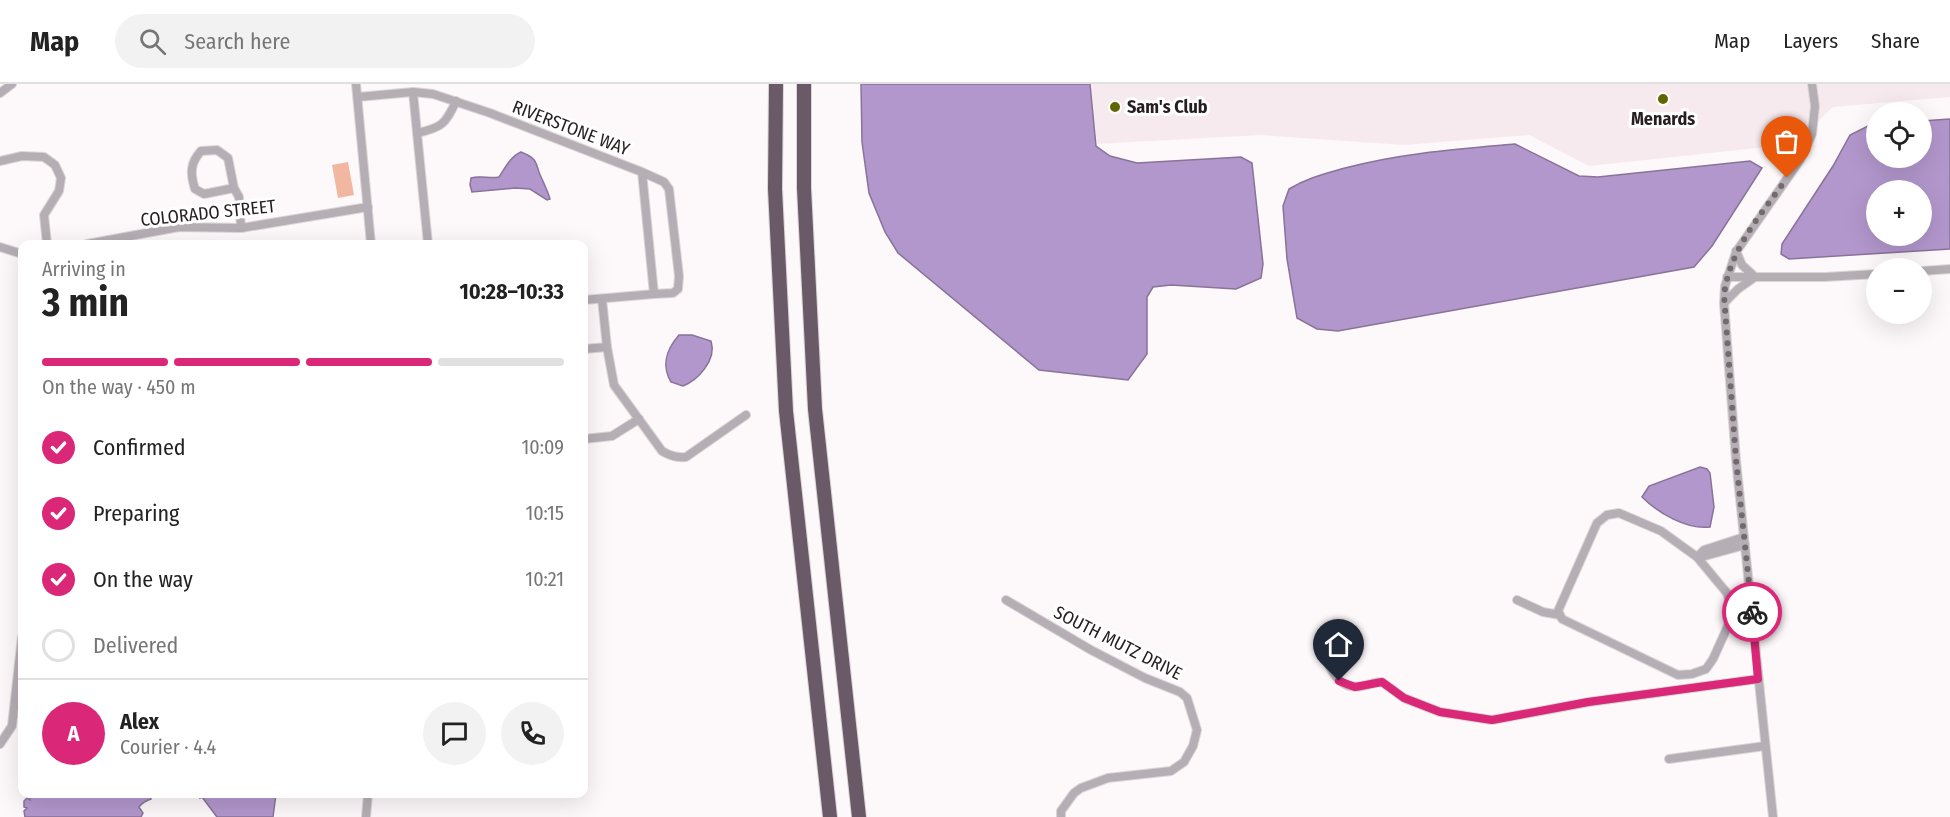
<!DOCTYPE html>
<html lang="en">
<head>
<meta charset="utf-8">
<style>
	body { margin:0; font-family:"Fira Sans Condensed",sans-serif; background:#f2f2f2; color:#222; height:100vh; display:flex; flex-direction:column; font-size:22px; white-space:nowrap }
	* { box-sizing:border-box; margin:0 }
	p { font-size:20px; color:#767676 }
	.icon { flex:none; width:33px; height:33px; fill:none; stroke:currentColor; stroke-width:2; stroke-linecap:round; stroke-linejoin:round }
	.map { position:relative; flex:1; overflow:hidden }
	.details { position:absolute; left:18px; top:156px; width:570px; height:558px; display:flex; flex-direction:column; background:#fff; border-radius:12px; box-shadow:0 6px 24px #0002 }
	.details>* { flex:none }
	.fabs { position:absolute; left:1866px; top:18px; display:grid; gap:12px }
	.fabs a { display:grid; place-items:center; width:66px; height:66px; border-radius:50%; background:#fff; box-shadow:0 6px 24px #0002; font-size:30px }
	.pin { position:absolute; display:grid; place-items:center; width:51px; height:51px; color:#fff; margin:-62px -26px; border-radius:50% 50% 50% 0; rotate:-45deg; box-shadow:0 0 6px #0007 }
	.pin .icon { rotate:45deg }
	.courier { position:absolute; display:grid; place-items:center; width:60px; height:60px; margin:-30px; border:4px solid #db2777; border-radius:50%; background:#fff; color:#222; box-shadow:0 2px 8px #0007 }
	.overview em { font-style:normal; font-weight:700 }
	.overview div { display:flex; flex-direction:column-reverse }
	.overview { display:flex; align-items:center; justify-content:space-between; height:102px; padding:0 24px }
	h1 { font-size:39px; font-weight:700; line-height:45px }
	.bar { display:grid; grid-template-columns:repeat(4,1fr); gap:9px 6px; align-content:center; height:72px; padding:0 24px }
	.bar i { height:8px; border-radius:4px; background:#e0e0e0 }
	.bar .on { background:#db2777 }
	.bar p { grid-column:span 4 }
	.line { display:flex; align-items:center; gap:15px; padding:0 24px; border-top:2px solid #e0e0e0 }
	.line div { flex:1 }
	.round { display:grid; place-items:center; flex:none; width:63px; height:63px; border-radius:32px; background:#f2f2f2 }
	ol { padding:0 24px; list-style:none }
	li { display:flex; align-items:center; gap:18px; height:66px }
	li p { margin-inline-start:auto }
	li .icon { padding:6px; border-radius:50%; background:#db2777; color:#fff; stroke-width:4 }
	li:last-child { color:#767676 }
	li i { width:33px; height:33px; border:3px solid #e0e0e0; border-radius:50% }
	header { display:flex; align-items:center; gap:36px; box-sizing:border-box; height:84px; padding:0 30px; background:#fff; border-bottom:2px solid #e0e0e0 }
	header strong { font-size:28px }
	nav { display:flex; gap:33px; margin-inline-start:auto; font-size:21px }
	.search { width:420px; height:54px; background:#f2f2f2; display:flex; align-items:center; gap:15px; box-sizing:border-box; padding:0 21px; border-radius:33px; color:#767676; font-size:22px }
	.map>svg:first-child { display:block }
	.built { fill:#f7eaee }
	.green { fill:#f2b7a0 }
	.water { fill:#b297cc; stroke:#887399; stroke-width:1.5; fill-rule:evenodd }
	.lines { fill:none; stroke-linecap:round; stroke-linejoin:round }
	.street-casing { stroke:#dbd5d6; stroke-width:10 }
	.highway-casing { stroke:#dbd5d6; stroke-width:16 }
	.street { stroke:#b6aeb5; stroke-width:8 }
	.highway { stroke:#6a5a68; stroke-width:14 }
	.done { stroke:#726a6d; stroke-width:6; stroke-dasharray:0 10.8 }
	.route { stroke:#db2777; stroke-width:8 }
	.poi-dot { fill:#626602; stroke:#fff; stroke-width:2 }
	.labels { text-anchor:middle; stroke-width:6; stroke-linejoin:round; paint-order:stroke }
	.poi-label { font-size:18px; font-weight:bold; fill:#271e21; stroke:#fff; text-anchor:start }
	.street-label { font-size:18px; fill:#271e21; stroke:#fff }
</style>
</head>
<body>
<header>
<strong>Map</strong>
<div class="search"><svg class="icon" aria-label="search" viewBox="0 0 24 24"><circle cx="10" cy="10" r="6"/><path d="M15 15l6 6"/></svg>Search here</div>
<nav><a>Map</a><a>Layers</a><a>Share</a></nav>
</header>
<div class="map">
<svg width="1950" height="733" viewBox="0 0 1950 733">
	<rect width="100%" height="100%" fill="#fdf8f9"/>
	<polygon class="built" points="1091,0 1950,0 1950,13 1833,23 1794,60 1589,82 1529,51 1404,61 1261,51 1097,60"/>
	<polygon class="green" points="348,78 354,111 338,114 332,81"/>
	<g class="water">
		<polygon points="861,0 1090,0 1096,62 1110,72 1137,79 1241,73 1252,79 1263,180 1261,194 1236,205 1171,201 1153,203 1147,213 1147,270 1128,296 1039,286 898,169 885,148 869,109 862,58"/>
		<path d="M1950,35V165L1789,175L1781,170L1782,160L1833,82L1850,51L1868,42L1876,41V74H1922V37ZM1876,106H1922V152H1876Z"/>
		<path d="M1515,60L1579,92L1598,93L1750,77L1762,84L1712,162L1694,183L1338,247L1317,245L1297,234L1287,175L1283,122L1289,105C1307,94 1324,90 1345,84C1401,69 1458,65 1515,60Z"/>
		<path d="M521,68C541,76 534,80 542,95C545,102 548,108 550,115L547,116L530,105L515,104L472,108L470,101L471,94C480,91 490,95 499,93C505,84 511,72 521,68Z"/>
		<path d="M679,251H692L711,257C717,276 698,296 683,302L671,298C661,281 666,266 679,251Z"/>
		<path d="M1700,383L1707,385L1710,389L1714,423L1710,443C1687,446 1658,429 1642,413L1649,402Z"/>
		<path d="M34,710H150L151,715C145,717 142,719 139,723L143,729L141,733H25L24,727L27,724L24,723V717L27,714L30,716V713Z"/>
		<polygon points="200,710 276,710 273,733 217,733 202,713 200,714"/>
	</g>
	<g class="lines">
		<g class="street-casing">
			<g id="street">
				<polyline points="356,0 371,160"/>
				<polyline points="413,8 428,160"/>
				<polyline points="0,9 12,0"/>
				<polyline points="358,13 413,8 433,10 490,29 642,88 664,98 669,105 679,192 678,205 673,209 654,210 642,88"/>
				<path d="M417,49C441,44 446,40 456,17"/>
				<polyline points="0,77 22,72 44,73 55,81 61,94 59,107 44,131 47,160"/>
				<path d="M234,104L204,110L195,105C190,90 190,79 201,67L217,66L228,74L234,104L239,113L241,144"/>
				<polyline points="87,160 179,143 241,144 368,123"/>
				<polyline points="0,163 22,170"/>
				<polyline points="1922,187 1950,185"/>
				<polyline points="1727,193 1825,193 1876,190"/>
				<polyline points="584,216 654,210"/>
				<polyline points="1724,219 1738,205 1755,193 1742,181 1736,167"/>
				<path d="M607,263L614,301L662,367C670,372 677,374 686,373L746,331"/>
				<polyline points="584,265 607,263 602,215"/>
				<polyline points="584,355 612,352 639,335"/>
				<polyline points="1697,473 1727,509 1731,521 1732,533 1713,575 1706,585 1692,590 1678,591 1562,535 1558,527 1597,439 1607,431 1619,429 1661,447 1697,473 1705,472 1745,461"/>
				<polyline points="1697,473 1704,466 1744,453"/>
				<polyline points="1006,516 1091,566 1145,594 1180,608 1187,614 1197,646 1193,662 1184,678 1171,687 1108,694 1081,704 1074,709 1061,727 1061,733"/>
				<polyline points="1517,516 1543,528 1560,531"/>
				<path d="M1326,575C1333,591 1342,606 1362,602C1369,601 1375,598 1382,598L1404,614L1440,628L1492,636L1589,618L1758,595"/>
				<polyline points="0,660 12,642 22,553"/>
				<polyline points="1669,675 1765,662"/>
				<polyline points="366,733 368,710"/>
				<polyline points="1773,733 1736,376 1724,219 1725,202 1736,168 1800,76 1812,50 1815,22 1812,0"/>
			</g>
		</g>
		<g class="highway-casing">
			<g id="highway">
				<polyline points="776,0 775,105 786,327 830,733"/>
				<polyline points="804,0 804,104 815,325 859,733"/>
			</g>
		</g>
		<use href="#street" class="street"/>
		<use href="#highway" class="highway"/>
	</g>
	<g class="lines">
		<path class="done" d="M1752,528L1736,376L1724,211C1730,164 1761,131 1787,94"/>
		<polyline class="route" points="1339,597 1355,603 1382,598 1404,614 1440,628 1492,636 1588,618 1758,595 1752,528"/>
	</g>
	<g class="poi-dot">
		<circle cx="1663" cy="15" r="6"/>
		<circle cx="1115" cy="23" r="6"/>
	</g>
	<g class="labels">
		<g class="poi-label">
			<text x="1127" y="29">Sam's Club</text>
			<text x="1663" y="41" text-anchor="middle">Menards</text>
		</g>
		<g class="street-label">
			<text transform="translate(571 44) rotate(21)" y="6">RIVERSTONE WAY</text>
			<text transform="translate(208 129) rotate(-6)" y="6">COLORADO STREET</text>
			<text transform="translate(1118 559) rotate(27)" y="6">SOUTH MUTZ DRIVE</text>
		</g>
	</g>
</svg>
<div class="fabs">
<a><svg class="icon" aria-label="locate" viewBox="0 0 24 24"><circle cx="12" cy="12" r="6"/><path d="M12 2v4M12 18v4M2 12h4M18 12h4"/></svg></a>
<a>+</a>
<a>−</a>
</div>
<div class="pin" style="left:1787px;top:94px;background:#ea580c"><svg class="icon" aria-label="bag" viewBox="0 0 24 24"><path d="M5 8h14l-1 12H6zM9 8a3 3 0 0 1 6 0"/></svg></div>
<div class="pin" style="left:1339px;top:597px;background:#1f2937"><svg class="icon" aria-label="home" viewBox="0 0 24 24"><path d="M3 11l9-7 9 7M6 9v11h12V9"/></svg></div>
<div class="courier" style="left:1752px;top:528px"><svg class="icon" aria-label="bike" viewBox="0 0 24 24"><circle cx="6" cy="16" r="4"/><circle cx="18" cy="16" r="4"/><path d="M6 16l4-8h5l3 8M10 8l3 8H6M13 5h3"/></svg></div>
<section class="details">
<div class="overview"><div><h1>3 min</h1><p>Arriving in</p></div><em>10:28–10:33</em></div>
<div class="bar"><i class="on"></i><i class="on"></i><i class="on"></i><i></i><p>On the way · 450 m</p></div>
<ol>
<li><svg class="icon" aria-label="check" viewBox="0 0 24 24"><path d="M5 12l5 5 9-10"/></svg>Confirmed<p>10:09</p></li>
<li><svg class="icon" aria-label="check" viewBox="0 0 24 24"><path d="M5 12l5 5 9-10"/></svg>Preparing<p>10:15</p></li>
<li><svg class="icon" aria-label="check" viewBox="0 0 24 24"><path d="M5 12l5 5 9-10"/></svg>On the way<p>10:21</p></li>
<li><i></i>Delivered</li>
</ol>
<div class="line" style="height:108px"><b class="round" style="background:#db2777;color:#fff">A</b><div><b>Alex</b><p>Courier · 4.4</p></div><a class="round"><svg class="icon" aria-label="chat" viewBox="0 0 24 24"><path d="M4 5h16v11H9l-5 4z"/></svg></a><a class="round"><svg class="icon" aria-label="phone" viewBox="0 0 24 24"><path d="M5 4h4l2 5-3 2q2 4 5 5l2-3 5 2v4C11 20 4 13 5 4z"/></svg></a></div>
</section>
</div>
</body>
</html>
